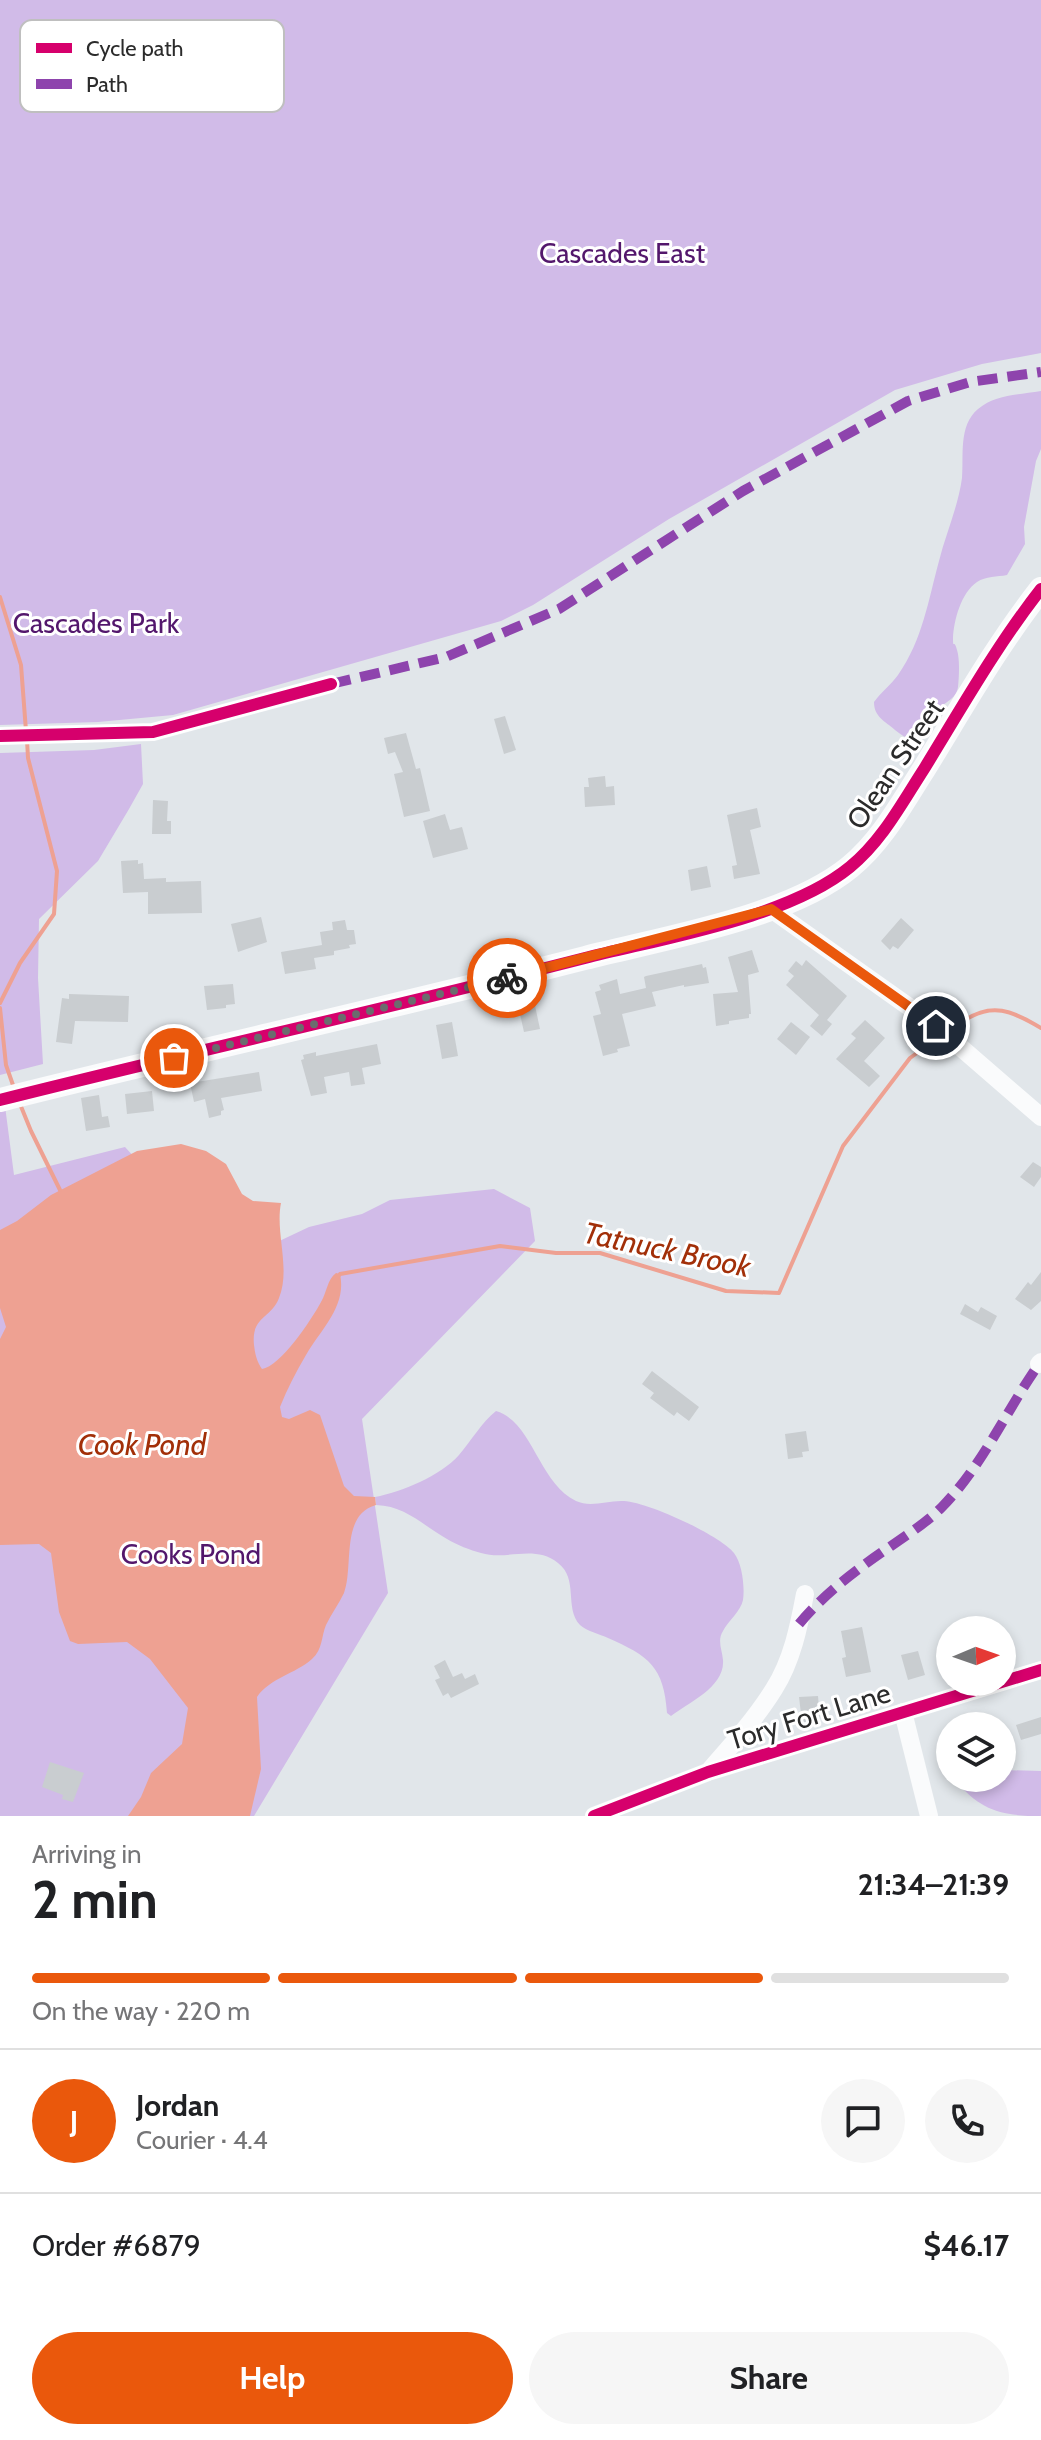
<!DOCTYPE html>
<html lang="en">
<head>
<meta charset="utf-8">
<style>
	body { margin:0; font-family:Cabin,sans-serif; background:#f6f6f6; color:#202124; height:100vh; display:flex; flex-direction:column; font-size:30px; white-space:nowrap }
	* { box-sizing:border-box; margin:0 }
	p { font-size:26px; color:#757577 }
	.icon { flex:none; width:44px; height:44px; fill:none; stroke:currentColor; stroke-width:2; stroke-linecap:round; stroke-linejoin:round }
	.map { position:relative; height:1816px; overflow:hidden }
	.drawer { display:flex; flex-direction:column; background:#fff; flex:1 }
	.drawer>* { flex:none }
	.needle { width:52px; rotate:88deg }
	.fabs { position:absolute; left:936px; top:1616px; display:grid; gap:16px }
	.fabs a { display:grid; place-items:center; width:80px; height:80px; border-radius:50%; background:#fff; box-shadow:0 4px 12px #0003; font-size:40px }
	.pin { position:absolute; display:grid; place-items:center; width:68px; height:68px; color:#fff; margin:-34px; border:4px solid #fff; border-radius:50%; box-shadow:0 2px 8px #0007 }
	.courier { position:absolute; display:grid; place-items:center; width:80px; height:80px; margin:-40px; border:6px solid #ea580c; border-radius:50%; background:#fff; color:#222; box-shadow:0 2px 10px #0007 }
	.headline em { font-style:normal; font-weight:700 }
	.headline div { display:flex; flex-direction:column-reverse }
	.headline { display:flex; align-items:center; justify-content:space-between; height:136px; padding:0 32px }
	h1 { font-size:52px; font-weight:700; line-height:60px }
	.bar { display:grid; grid-template-columns:repeat(4,1fr); gap:12px 8px; align-content:center; height:96px; padding:0 32px }
	.bar i { height:10px; border-radius:6px; background:#e0e0e0 }
	.bar .selected { background:#ea580c }
	.bar p { grid-column:span 4 }
	.line { display:flex; align-items:center; gap:20px; padding:0 32px; border-top:2px solid #e0e0e0 }
	.line div { flex:1 }
	.round { display:grid; place-items:center; flex:none; width:84px; height:84px; border-radius:42px; background:#f6f6f6 }
	.cta { display:flex; gap:16px; margin-top:auto; padding:16px 32px }
	.cta a { flex:1; height:92px; border-radius:48px; background:#ea580c; color:#fff; font-size:32px; font-weight:700; line-height:92px; text-align:center }
	.cta a+a { background:#f6f6f6; color:#202124 }
	.map>svg:first-child { display:block }
	.green { fill:#d1bbe8 }
	.water { fill:#eea192 }
	.lines { fill:none; stroke-linecap:round; stroke-linejoin:round }
	.stream { stroke:#eea192; stroke-width:4 }
	.building { fill:#c9cdd0 }
	.street { stroke:#fafbfc; stroke-width:18 }
	.secondary { stroke:#fafbfc; stroke-width:24 }
	.quiet { stroke:#8e44ad; stroke-width:10; stroke-dasharray:20 10; stroke-linecap:butt }
	.cycleway-casing { stroke:#fff; stroke-width:17 }
	.cycleway { stroke:#d6006c; stroke-width:12 }
	.done { stroke:#6b6c6e; stroke-width:8; stroke-dasharray:0 14.4 }
	.route { stroke:#ea580c; stroke-width:10 }
	.labels { text-anchor:middle; stroke-width:6; stroke-linejoin:round; paint-order:stroke }
	.park-label { font-size:28px; fill:#53176c; stroke:#fff }
	.street-label { font-size:28px; fill:#2b2b2b; stroke:#fff }
	.water-label { font-size:30px; font-style:italic; fill:#a22f08; stroke:#fff }
	.key { fill:#fff; stroke:#bfbfbf; stroke-width:2 }
	.key-label { font-size:22px; fill:#2b2b2b }
</style>
</head>
<body>
<div class="map">
<svg width="1041" height="1816" viewBox="0 0 1041 1816">
	<rect width="100%" height="100%" fill="#e1e6ea"/>
	<g class="green">
		<polygon points="0,0 1041,0 1041,353 982,364 895,390 669,519 533,605 501,621 173,715 98,722 0,725"/>
		<path d="M1041,391V449L1036,461L1024,527L1025,544L1007,575C997,577 986,576 977,582C961,593 954,620 953,638C953,650 954,638 957,650C960,659 959,677 958,687C956,700 945,701 938,710C924,729 923,753 895,730C885,721 874,717 874,702C881,692 891,685 898,675C923,639 928,601 939,561C946,533 958,507 962,478C964,456 958,426 978,409C996,394 1019,395 1041,391Z"/>
		<polygon points="141,744 143,784 129,809 98,861 39,919 38,978 43,1064 0,1075 0,753 94,750"/>
		<polygon points="5,1106 14,1175 125,1147 181,1208 273,1244 309,1227 362,1214 390,1200 494,1189 530,1208 535,1241 362,1419 388,1593 254,1816 0,1816 0,1107"/>
		<path d="M496,1411C533,1422 538,1482 576,1501C591,1508 608,1500 624,1501C647,1502 720,1535 734,1553C742,1563 745,1587 743,1600C741,1611 728,1621 723,1631C717,1640 722,1650 723,1660C725,1687 689,1702 671,1716L667,1713C664,1667 649,1656 608,1638C600,1634 586,1631 580,1625C564,1608 579,1579 558,1563C534,1544 507,1561 481,1553C470,1550 457,1545 447,1539C422,1525 406,1506 376,1505L375,1497C402,1492 440,1476 459,1455C471,1441 482,1422 496,1411Z"/>
		<path d="M1002,1770L1041,1771V1816C1002,1816 981,1811 955,1780L1002,1778Z"/>
	</g>
	<path class="water" d="M181,1144L206,1151L226,1164L242,1194L253,1201L281,1203C275,1233 291,1268 279,1298C271,1319 251,1316 254,1345C255,1354 257,1362 262,1369C280,1367 312,1319 321,1302C327,1292 327,1280 336,1273L340,1274C347,1306 321,1329 306,1355C296,1372 287,1389 280,1407L282,1417L289,1419L310,1410L320,1415L344,1486L354,1496L375,1497L376,1505C340,1515 354,1566 344,1593C339,1604 331,1614 326,1625C321,1637 323,1649 312,1659C295,1674 270,1678 257,1697L261,1769L250,1816H128L141,1797L151,1773L182,1744L188,1708L150,1659L127,1642L78,1644L70,1641L59,1612L51,1553L39,1544L0,1545V1339L6,1327L0,1308V1230L17,1221L51,1195L137,1151Z"/>
	<g class="lines">
		<g class="stream">
			<polyline points="0,597 21,665 26,731"/>
			<polyline points="0,1003 20,963 54,914 57,871 28,758 27,740"/>
			<polyline points="0,1008 6,1065 14,1088"/>
			<path d="M962,1022C992,1001 1012,1011 1041,1028"/>
			<polyline points="20,1104 31,1131 60,1190"/>
			<polyline points="338,1277 340,1274 500,1246 556,1253 600,1253 726,1291 779,1293 843,1146 910,1058 939,1037"/>
		</g>
	</g>
	<g class="building">
		<polygon points="505,716 516,750 504,754 494,719"/>
		<polygon points="406,733 416,769 420,768 430,811 404,817 394,774 403,772 395,752 388,754 384,738"/>
		<polygon points="605,776 606,787 614,786 615,805 585,807 584,787 589,787 588,778"/>
		<polygon points="153,800 168,801 167,821 171,821 171,834 152,834"/>
		<polygon points="757,808 761,827 750,830 760,874 734,879 732,866 737,865 727,815"/>
		<polygon points="445,814 450,830 462,827 468,849 433,858 423,821"/>
		<polygon points="138,860 138,864 143,863 144,879 166,878 166,882 201,881 202,913 148,914 148,892 123,893 121,861"/>
		<polygon points="707,866 711,887 691,891 688,870"/>
		<polygon points="261,917 267,942 238,952 231,924"/>
		<polygon points="901,918 914,930 898,949 893,946 890,950 881,941"/>
		<polygon points="345,920 347,930 354,930 356,944 349,945 350,948 334,951 334,955 314,958 316,969 285,974 281,952 322,945 320,932 333,930 332,922"/>
		<polygon points="752,950 759,972 748,975 751,1014 749,1014 749,1018 729,1021 729,1024 716,1026 713,994 738,992 728,957"/>
		<polygon points="806,960 847,996 827,1020 832,1024 822,1036 810,1026 819,1015 786,985 794,976 788,971 796,961 802,966"/>
		<polygon points="702,964 703,968 706,967 709,983 684,987 684,985 652,992 656,1006 622,1014 630,1046 617,1049 618,1052 603,1056 593,1016 601,1014 595,992 601,990 599,985 617,979 620,994 646,988 644,977 646,976"/>
		<polygon points="233,984 235,1004 226,1005 226,1008 207,1010 204,986"/>
		<polygon points="69,994 129,996 128,1022 75,1021 72,1044 56,1042 62,998 69,999"/>
		<polygon points="534,1001 540,1029 524,1032 518,1005"/>
		<polygon points="865,1020 885,1038 864,1061 880,1076 869,1087 836,1059 856,1038 851,1034"/>
		<polygon points="452,1022 458,1056 442,1059 436,1025"/>
		<polygon points="791,1022 810,1037 796,1055 777,1039"/>
		<polygon points="377,1044 381,1064 362,1068 365,1084 351,1086 349,1072 324,1077 327,1093 311,1096 301,1060 304,1059 303,1055 316,1052 316,1056"/>
		<polygon points="259,1072 262,1091 221,1098 224,1110 221,1111 221,1115 209,1118 205,1099 194,1102 190,1083"/>
		<polygon points="152,1091 154,1111 127,1114 125,1094"/>
		<polygon points="99,1095 102,1117 108,1116 110,1127 86,1131 81,1098"/>
		<polygon points="1033,1162 1041,1167 1041,1177 1034,1187 1020,1177"/>
		<polygon points="1041,1272 1041,1301 1031,1310 1015,1299 1028,1282 1031,1285"/>
		<polygon points="965,1304 978,1312 981,1307 997,1316 990,1330 960,1314"/>
		<polygon points="652,1371 699,1407 689,1421 677,1412 674,1416 650,1398 654,1393 642,1384"/>
		<polygon points="806,1431 809,1451 802,1452 803,1457 788,1459 785,1434"/>
		<polygon points="862,1627 871,1672 846,1677 842,1658 846,1657 841,1631"/>
		<polygon points="918,1651 925,1675 908,1680 901,1655"/>
		<polygon points="445,1660 453,1677 462,1673 465,1679 475,1674 479,1684 451,1698 448,1693 443,1696 435,1680 440,1678 434,1666"/>
		<polygon points="818,1696 820,1721 802,1722 799,1697"/>
		<polygon points="1041,1717 1041,1734 1021,1740 1016,1725"/>
		<polygon points="50,1762 84,1773 73,1802 62,1799 63,1795 42,1787"/>
	</g>
	<g class="lines">
		<g class="street">
			<polyline points="0,736 153,732 331,684"/>
			<polyline points="771,909 936,1026 1041,1117"/>
			<polyline points="1039,1364 1041,1362"/>
			<polyline points="903,1712 929,1816"/>
			<path d="M709,1771C732,1745 756,1718 774,1689C792,1661 799,1626 805,1594"/>
			<polyline points="594,1816 708,1772 1041,1670"/>
		</g>
		<path class="secondary" d="M0,1100C195,1051 390,1008 585,958C663,938 788,918 850,867C882,841 902,803 924,769C961,709 997,645 1041,589"/>
		<g class="quiet">
			<polyline points="331,684 446,657 559,609 743,491 908,401 970,382 1041,372"/>
			<path d="M799,1624C825,1593 856,1570 888,1548C907,1535 926,1523 942,1507C983,1465 1006,1411 1039,1364"/>
		</g>
		<g class="cycleway-casing">
			<g id="cycleway">
				<polyline points="0,736 153,732 331,684"/>
				<path d="M0,1100C195,1051 390,1008 585,958C663,938 788,918 850,867C882,841 902,803 924,769C961,709 997,645 1041,589"/>
				<polyline points="594,1816 708,1772 1041,1670"/>
			</g>
		</g>
		<use href="#cycleway" class="cycleway"/>
	</g>
	<g class="lines">
		<polyline class="done" points="174,1058 507,978"/>
		<polyline class="route" points="507,978 771,909 936,1026"/>
	</g>
	<g class="labels">
		<g class="park-label">
			<text x="622" y="263">Cascades East</text>
			<text x="96" y="633">Cascades Park</text>
			<text x="191" y="1564">Cooks Pond</text>
		</g>
		<g class="street-label">
			<text transform="translate(895 764) rotate(-56)" y="10">Olean Street</text>
			<text transform="translate(809 1716) rotate(-17)" y="10">Tory Fort Lane</text>
		</g>
		<g class="water-label">
			<text transform="translate(667 1250) rotate(12)" y="10">Tatnuck Brook</text>
			<text x="142" y="1455">Cook Pond</text>
		</g>
	</g>
	<rect x="20" y="20" width="264" height="92" rx="12" class="key"/>
	<rect x="36" y="43" width="36" height="10" fill="#d6006c"/>
	<rect x="36" y="79" width="36" height="10" fill="#8e44ad"/>
	<g class="key-label">
		<text x="86" y="56">Cycle path</text>
		<text x="86" y="92">Path</text>
	</g>
</svg>
<div class="fabs">
<a><svg class="needle" viewBox="-14 -14 28 28"><path d="M0-13l5 13h-10z" fill="#e53935"/><path d="M0 13l5-13h-10z" fill="#757577"/></svg></a>
<a><svg class="icon" aria-label="layers" viewBox="0 0 24 24"><path d="M12 4l9 5-9 5-9-5zM3 14l9 5 9-5"/></svg></a>
</div>
<div class="pin" style="left:174px;top:1058px;background:#ea580c"><svg class="icon" aria-label="bag" viewBox="0 0 24 24"><path d="M5 8h14l-1 12H6zM9 8a3 3 0 0 1 6 0"/></svg></div>
<div class="pin" style="left:936px;top:1026px;background:#1f2937"><svg class="icon" aria-label="home" viewBox="0 0 24 24"><path d="M3 11l9-7 9 7M6 9v11h12V9"/></svg></div>
<div class="courier" style="left:507px;top:978px"><svg class="icon" aria-label="bike" viewBox="0 0 24 24"><circle cx="6" cy="16" r="4"/><circle cx="18" cy="16" r="4"/><path d="M6 16l4-8h5l3 8M10 8l3 8H6M13 5h3"/></svg></div>
</div>
<section class="drawer">
<div class="headline"><div><h1>2 min</h1><p>Arriving in</p></div><em>21:34–21:39</em></div>
<div class="bar"><i class="selected"></i><i class="selected"></i><i class="selected"></i><i></i><p>On the way · 220 m</p></div>
<div class="line" style="height:144px"><b class="round" style="background:#ea580c;color:#fff">J</b><div><b>Jordan</b><p>Courier · 4.4</p></div><a class="round"><svg class="icon" aria-label="chat" viewBox="0 0 24 24"><path d="M4 5h16v11H9l-5 4z"/></svg></a><a class="round"><svg class="icon" aria-label="phone" viewBox="0 0 24 24"><path d="M5 4h4l2 5-3 2q2 4 5 5l2-3 5 2v4C11 20 4 13 5 4z"/></svg></a></div>
<div class="line" style="height:104px"><div>Order #6879</div><b>$46.17</b></div>
<div class="cta"><a>Help</a><a>Share</a></div>
</section>
</body>
</html>
